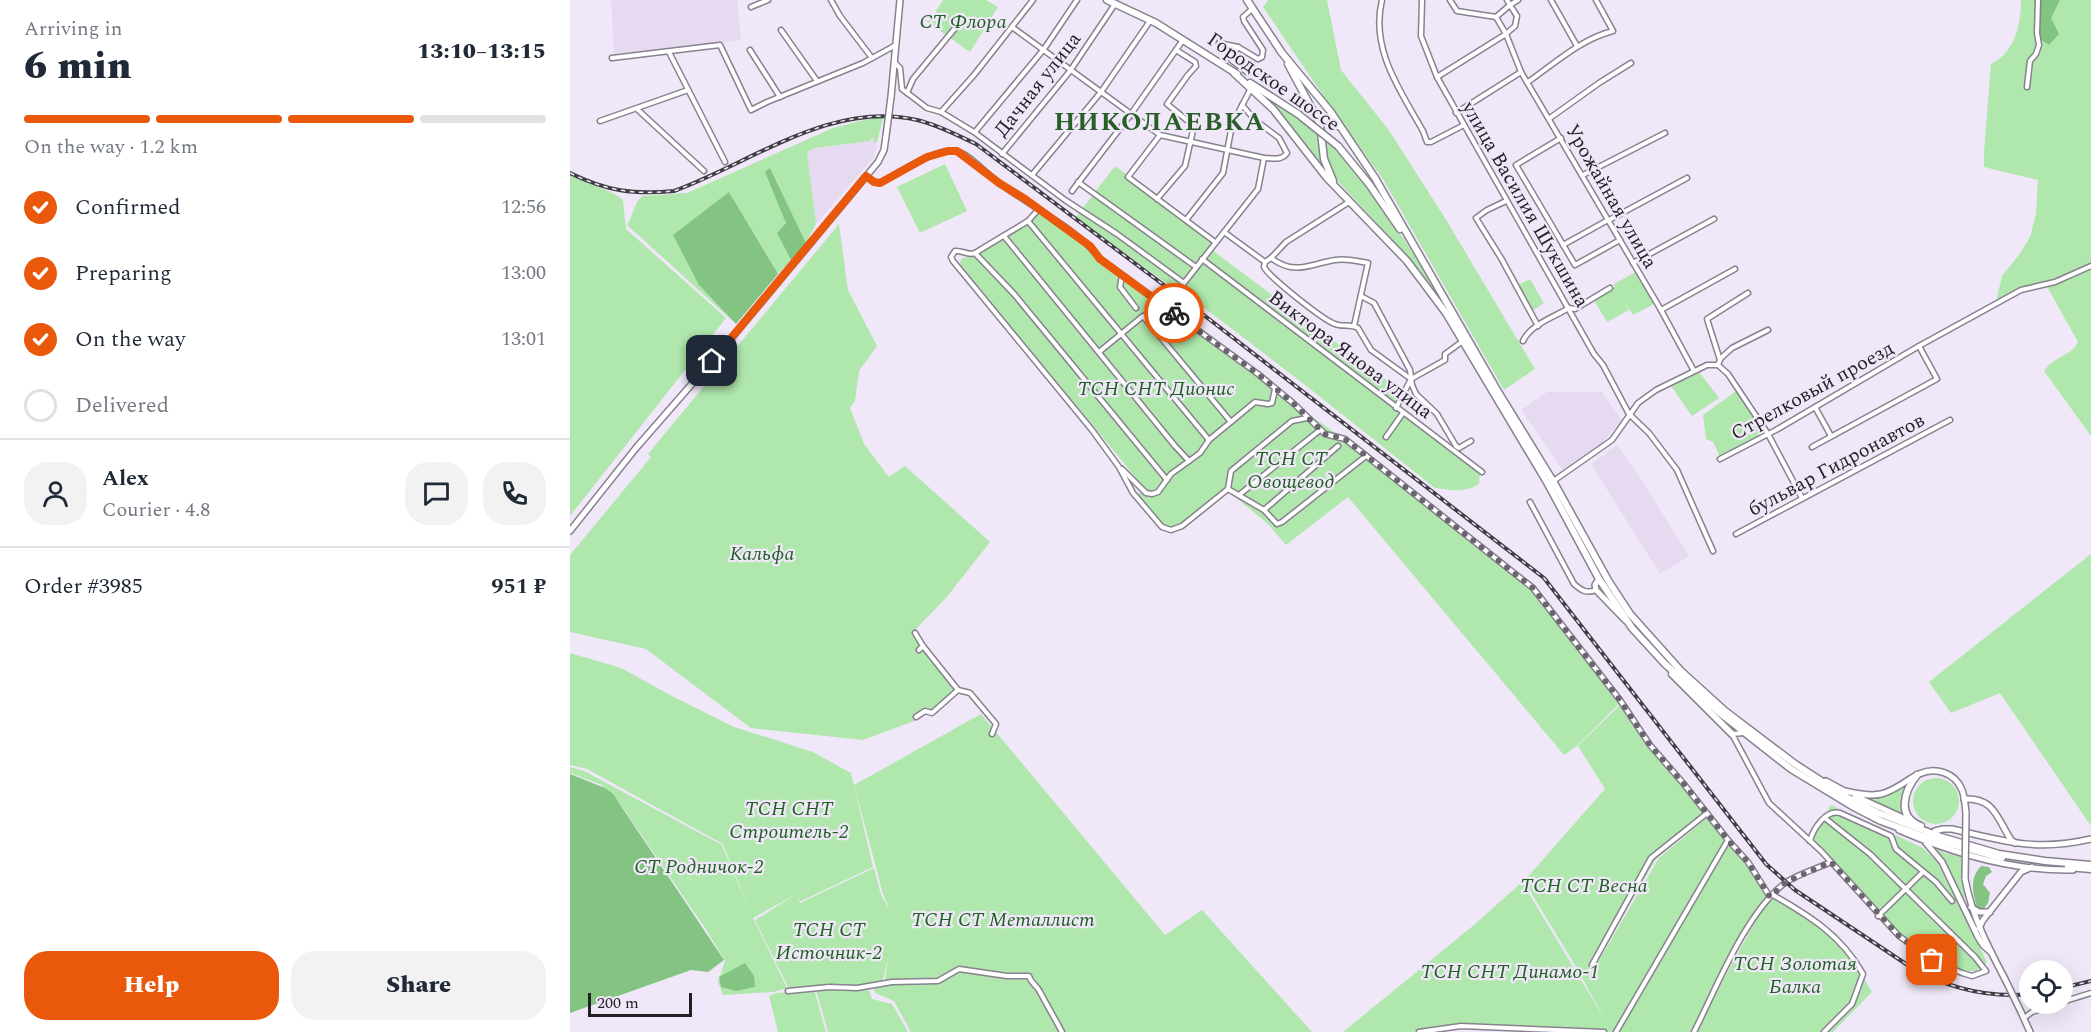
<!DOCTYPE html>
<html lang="en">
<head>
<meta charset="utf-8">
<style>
	body { margin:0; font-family:Spectral,serif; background:#f2f2f3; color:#1f2937; height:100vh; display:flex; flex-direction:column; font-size:22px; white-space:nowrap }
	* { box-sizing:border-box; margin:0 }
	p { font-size:20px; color:#747a83 }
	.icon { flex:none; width:33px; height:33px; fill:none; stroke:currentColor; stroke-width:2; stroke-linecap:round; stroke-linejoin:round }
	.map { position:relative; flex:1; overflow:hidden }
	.details { display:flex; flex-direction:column; background:#fff; width:570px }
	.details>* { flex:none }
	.tools { position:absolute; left:1449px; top:960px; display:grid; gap:12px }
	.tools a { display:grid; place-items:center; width:54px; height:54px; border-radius:50%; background:#fff; box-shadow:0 6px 24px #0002; font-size:30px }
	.scale { position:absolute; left:18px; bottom:15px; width:104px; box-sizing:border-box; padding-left:6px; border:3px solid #221f25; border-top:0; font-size:16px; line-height:21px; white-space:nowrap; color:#221f25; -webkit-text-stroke:4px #f0e8f8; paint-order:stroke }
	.pin { position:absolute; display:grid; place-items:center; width:51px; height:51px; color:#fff; margin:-26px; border-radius:12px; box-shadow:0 3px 9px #0006 }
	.courier { position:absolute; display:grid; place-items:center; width:60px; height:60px; margin:-30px; border:4px solid #ea580c; border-radius:50%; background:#fff; color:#222; box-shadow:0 2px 8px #0007 }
	.summary em { font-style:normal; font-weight:800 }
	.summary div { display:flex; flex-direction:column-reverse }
	.summary { display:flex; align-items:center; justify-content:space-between; height:102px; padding:0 24px }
	h1 { font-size:39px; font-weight:800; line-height:45px }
	.bar { display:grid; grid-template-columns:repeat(4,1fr); gap:9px 6px; align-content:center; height:72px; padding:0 24px }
	.bar i { height:8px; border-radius:4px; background:#e0e1e3 }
	.bar .active { background:#ea580c }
	.bar p { grid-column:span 4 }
	.line { display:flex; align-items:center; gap:15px; padding:0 24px; border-top:2px solid #e0e1e3 }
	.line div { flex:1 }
	.round { display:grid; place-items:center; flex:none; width:63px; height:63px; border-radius:24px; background:#f2f2f3 }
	ol { padding:0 24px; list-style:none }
	li { display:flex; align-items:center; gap:18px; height:66px }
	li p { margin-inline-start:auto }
	li .icon { padding:6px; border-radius:50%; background:#ea580c; color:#fff; stroke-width:4 }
	li:last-child { color:#747a83 }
	li i { width:33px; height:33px; border:3px solid #e0e1e3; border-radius:50% }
	.button { display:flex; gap:12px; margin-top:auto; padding:12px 24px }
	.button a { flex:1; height:69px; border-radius:24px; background:#ea580c; color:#fff; font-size:24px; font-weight:800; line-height:69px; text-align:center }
	.button a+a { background:#f2f2f3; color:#1f2937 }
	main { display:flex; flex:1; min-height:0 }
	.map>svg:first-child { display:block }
	.built { fill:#e6daf1 }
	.green { fill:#afe7ac }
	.forest { fill:#83c482 }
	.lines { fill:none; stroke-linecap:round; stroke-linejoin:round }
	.street-casing { stroke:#88818f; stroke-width:7 }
	.secondary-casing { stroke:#88818f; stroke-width:8 }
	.primary-casing { stroke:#88818f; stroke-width:9 }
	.street { stroke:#fff; stroke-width:4 }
	.secondary { stroke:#fff; stroke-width:5 }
	.primary { stroke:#fff; stroke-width:6 }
	.rail-casing { stroke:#423e45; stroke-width:4 }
	.rail { stroke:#f0e8f8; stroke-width:1.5; stroke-dasharray:4.5; stroke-linecap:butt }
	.secondary-bridge-casing { stroke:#88818f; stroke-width:8; stroke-linecap:butt }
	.primary-bridge-casing { stroke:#88818f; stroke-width:9; stroke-linecap:butt }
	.secondary-bridge { stroke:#fff; stroke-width:5 }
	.primary-bridge { stroke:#fff; stroke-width:6 }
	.done { stroke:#6a656f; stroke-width:6; stroke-dasharray:0 10.8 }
	.route { stroke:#ea580c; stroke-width:8 }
	.labels { text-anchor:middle; stroke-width:4.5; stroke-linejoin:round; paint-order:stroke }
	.park-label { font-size:20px; font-style:italic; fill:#206022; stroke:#f0e8f8 }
	.street-label { font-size:20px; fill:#221f25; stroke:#f0e8f8 }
	.district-label { font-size:26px; font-weight:bold; letter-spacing:1.5px; fill:#295e29; stroke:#f0e8f8 }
</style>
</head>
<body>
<main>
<section class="details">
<div class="summary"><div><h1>6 min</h1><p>Arriving in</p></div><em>13:10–13:15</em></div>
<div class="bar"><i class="active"></i><i class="active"></i><i class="active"></i><i></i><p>On the way · 1.2 km</p></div>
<ol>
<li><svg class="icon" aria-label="check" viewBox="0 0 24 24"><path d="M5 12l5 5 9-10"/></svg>Confirmed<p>12:56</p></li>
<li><svg class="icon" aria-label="check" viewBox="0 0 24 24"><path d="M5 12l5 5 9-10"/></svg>Preparing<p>13:00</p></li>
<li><svg class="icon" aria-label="check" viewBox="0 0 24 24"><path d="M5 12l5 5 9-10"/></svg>On the way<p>13:01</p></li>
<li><i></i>Delivered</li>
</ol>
<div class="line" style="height:108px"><a class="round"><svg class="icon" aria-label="person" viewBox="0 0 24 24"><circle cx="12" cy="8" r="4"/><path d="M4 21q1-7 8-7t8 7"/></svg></a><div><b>Alex</b><p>Courier · 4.8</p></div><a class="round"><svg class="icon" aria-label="chat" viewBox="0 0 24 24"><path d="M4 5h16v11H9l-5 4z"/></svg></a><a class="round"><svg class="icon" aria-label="phone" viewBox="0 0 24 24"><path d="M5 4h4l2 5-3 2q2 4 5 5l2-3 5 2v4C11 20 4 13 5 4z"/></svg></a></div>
<div class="line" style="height:78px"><div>Order #3985</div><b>951 ₽</b></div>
<div class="button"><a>Help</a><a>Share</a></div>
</section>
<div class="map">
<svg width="1521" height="1032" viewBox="0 0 1521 1032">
	<rect width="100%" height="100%" fill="#f0e8f8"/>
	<g class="built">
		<polygon points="41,0 167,0 171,40 44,54"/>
		<polygon points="301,138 307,142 304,157 246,224 237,152 245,148 300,141"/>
		<polygon points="977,392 1032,392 1052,420 1032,443 993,470 951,410"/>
		<polygon points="1047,445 1069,476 1119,556 1090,574 1021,464"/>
	</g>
	<g class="green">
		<polygon points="373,0 416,0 428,7 400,52 356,21 368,20 366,11"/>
		<polygon points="698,0 757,0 771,70 818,129 875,218 965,369 934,390 813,179 771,122 693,7"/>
		<path d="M1451,0H1521V436L1474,371C1484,356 1502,356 1508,342L1475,283L1453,288L1426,302L1432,276L1449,255L1460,237L1466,214L1468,180L1414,167V152L1421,64C1445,53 1451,24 1451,0Z"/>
		<polygon points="692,92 746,131 751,162 748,163"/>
		<path d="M314,115L307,142H304L303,138H301L300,141L245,148L237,152L246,224L236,243L200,168L216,223L207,233L221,260L208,274L159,192L129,285L166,324L57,225C63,216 64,203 72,196L117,193L263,128Z"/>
		<path d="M755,138C778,154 793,179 809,202C832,235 853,269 875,303L828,246L766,179L758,162Z"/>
		<polygon points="375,164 397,211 350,233 327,187"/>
		<polygon points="545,166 647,242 608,292 506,217"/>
		<path d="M0,175C18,184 38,188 53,200L56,229L156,318L0,516Z"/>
		<path d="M471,209L607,312L707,393L770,436L965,585L1052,701L1008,745L994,755L778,497L716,545L698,524L658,491L608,530L603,532L591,529L564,496L575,490L581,492L583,491L576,490L390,264L391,259C417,251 455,231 471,209Z"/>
		<polygon points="269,224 278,290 307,346 289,371 285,401 280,408 294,444 319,477 335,466 420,542 376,598 341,634 386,691 347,720 293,740 181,728 76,649 0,632 0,555 81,457 78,454 97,431"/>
		<path d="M642,250L834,393L824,408L910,474L909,484C896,493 881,490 865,488L730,381L611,290Z"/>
		<polygon points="1066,272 1086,303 1063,315 1052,298 1059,310 1037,322 1024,300 1045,287 1044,284"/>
		<polygon points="960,279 974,303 962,311 947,286"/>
		<polygon points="1129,372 1149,398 1122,416 1101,386"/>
		<polygon points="1166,391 1194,434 1150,457 1143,442 1136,439 1133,415"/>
		<polygon points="1521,554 1521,826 1430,693 1381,713 1359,682"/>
		<polygon points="0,653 51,668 98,694 164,727 243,752 281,773 303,867 231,901 228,899 230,903 304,868 311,895 320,910 313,894 284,785 411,714 595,935 632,910 742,1032 341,1032 324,1001 305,993 304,989 315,980 318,958 313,980 307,983 244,989 256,1032 208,1032 199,996 206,993 231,991 220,991 185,920 225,895 183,918 217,988 204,992 153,995 148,982 155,961 137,931 51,805 32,785 0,773 0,767 14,771 152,845 181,914 153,844 17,769 0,765"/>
		<polygon points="1050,705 1136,816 1086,859 1024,965 1011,975 954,881 1035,789 1008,746"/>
		<circle cx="1366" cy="801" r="23"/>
		<path d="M1336,784C1332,797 1331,806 1337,818L1294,799L1317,795Z"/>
		<path d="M1261,805L1353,848L1367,862L1417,962C1408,972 1403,973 1390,969L1322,929L1242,838Z"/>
		<polygon points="1139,816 1158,839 1044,1032 893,1024 842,1032 773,1032 904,925 952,882 1035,1020 1011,976 1025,967 1089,858"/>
		<polygon points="1160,840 1179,860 1199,892 1177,928 1131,1021 1200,894 1266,933 1302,992 1263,1032 1048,1032 1127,894"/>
		<polygon points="1368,849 1374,853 1392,857 1391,877 1395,900 1367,850"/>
		<polygon points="261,988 299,990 302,999 322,1004 338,1032 258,1032 246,990"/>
	</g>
	<g class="forest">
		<polygon points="1471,0 1490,0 1481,18 1489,34 1479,45 1470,39 1468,24"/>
		<polygon points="200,168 236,243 221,260 207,233 216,223 195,172"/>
		<polygon points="159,192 208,274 166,324 129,285 103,235"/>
		<polygon points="0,774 35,788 43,794 154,960 138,972 121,970 0,1013"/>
		<path d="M1411,866L1419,867L1422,872L1416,876L1413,884L1420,893L1418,903L1413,910L1407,908C1403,892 1399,879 1411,866Z"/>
		<polygon points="175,963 184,976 185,987 166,991 151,987 149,977"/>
	</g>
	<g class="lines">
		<g class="street-casing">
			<g id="street">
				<polyline points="261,0 270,16 302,58"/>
				<path d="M812,0C800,49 830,90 853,131L857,142H861L894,125"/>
				<polyline points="852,0 851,36 867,77 1024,354 1033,365 1059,414 1079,433 1107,470 1143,551"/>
				<polyline points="880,0 887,11 926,17"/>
				<polyline points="937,0 940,5 948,0"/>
				<polyline points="981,0 1007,46"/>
				<polyline points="181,7 198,0"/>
				<path d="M442,27L590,135L694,158C702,158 712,161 717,153L709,138L685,120L672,105"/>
				<polyline points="211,30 247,81"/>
				<polyline points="649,43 668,47 688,59 692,57 693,50 674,21 673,17 682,9"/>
				<polyline points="668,47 660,59 678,73"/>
				<polyline points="180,50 210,97"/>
				<polyline points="99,52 155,162"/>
				<polyline points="42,58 150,45 181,110 197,102 293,63 326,45"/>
				<polyline points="325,63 330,68 332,89 357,108 371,112 404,132 495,200 547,234 614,283 688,189 694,158"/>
				<polyline points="867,77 936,34 945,26 947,16 940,5 926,17 936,34 951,72 1091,310 1124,371"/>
				<path d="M958,82C985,63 1011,39 1043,31L1026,0"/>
				<polyline points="1457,87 1460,61 1466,54 1469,45 1467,33 1468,0"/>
				<polyline points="337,93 343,79 386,27"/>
				<polyline points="67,109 134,171"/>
				<polyline points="371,112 404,75 463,0"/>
				<polyline points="886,113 951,72"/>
				<polyline points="980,118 1029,83 1061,63"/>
				<polyline points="30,121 118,90"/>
				<polyline points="405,132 474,49 507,0"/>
				<polyline points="590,135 558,177 645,242"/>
				<polyline points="991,138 946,165 1005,265 1050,240"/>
				<polyline points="432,154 500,71 545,4"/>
				<polyline points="462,175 531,92 580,21"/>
				<polyline points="1013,175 1095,133"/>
				<path d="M296,176L304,182L310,183C327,174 367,147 386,151C396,152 414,171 423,178C454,204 507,227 530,259L688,374L723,403L755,434L775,439L963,588L1050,700L1080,745L1113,783L1158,840L1178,862L1200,897"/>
				<polyline points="508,182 626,267"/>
				<polyline points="502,191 561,114 613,40"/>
				<polyline points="587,199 615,166 624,126 597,104 618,75 626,66 625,62 606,50"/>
				<polyline points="936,201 917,210 906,218 931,258 968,326"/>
				<path d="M468,210L458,221L405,253C397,256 393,250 385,251L381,257L383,261L522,430L549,467L563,493L592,527L601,530L612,526L658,489"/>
				<polyline points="616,220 653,173 662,125 681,88"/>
				<polyline points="1039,220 1117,178"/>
				<polyline points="458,221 639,440"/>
				<path d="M654,232L695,262L694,267C699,277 753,320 765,324C772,327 780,324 788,328L801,350L841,379"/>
				<polyline points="434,236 605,446 619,461"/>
				<polyline points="993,245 1038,220"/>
				<polyline points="405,253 444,294 597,480"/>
				<polyline points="701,258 716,242 779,202"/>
				<polyline points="632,259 912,472"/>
				<path d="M695,262L701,258C725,276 740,264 765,260C775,258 788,261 798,263L784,326"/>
				<polyline points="1063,263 1144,219"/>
				<polyline points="552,276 550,287 566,308"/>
				<polyline points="791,296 804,303 840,370 842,385 846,394 867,414 886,446 889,448 901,441"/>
				<polyline points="1091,310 1165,269"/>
				<path d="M953,341C960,325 984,317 999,308L1005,309L1040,288"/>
				<polyline points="529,352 573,316 661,422"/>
				<polyline points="1150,359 1162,348 1198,330"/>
				<polyline points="1148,365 1158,374 1198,434 1232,498"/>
				<polyline points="1148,365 1150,360 1137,319 1178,293"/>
				<polyline points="1245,407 1261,436"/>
				<polyline points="826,408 841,379 875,360 875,354 893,341"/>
				<polyline points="816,437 833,413"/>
				<polyline points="1242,447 1367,379 1349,346"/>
				<polyline points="1150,459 1206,430 1349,346 1451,290 1485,282 1521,266"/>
				<polyline points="552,469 576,493 582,494 588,492 601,474 630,453 639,440 685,402 698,404 702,403 705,389"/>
				<polyline points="982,482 1042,440 1068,403 1086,390 1137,365 1148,365"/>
				<polyline points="658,489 694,510 707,524 712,522 796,456"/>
				<polyline points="658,489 661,471 722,421 737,418"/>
				<polyline points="669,495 750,430"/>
				<path d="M960,502L1004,584C1011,590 1016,594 1026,590"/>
				<polyline points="694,510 768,446"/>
				<polyline points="1166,534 1380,420"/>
				<polyline points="345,633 353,646 349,650"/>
				<polyline points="353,646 388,690"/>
				<polyline points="346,717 355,711 362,713 388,690 400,693 426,724 422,734"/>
				<polyline points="1174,733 1162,734 1199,803 1251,851 1329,936 1362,960 1392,973 1402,976 1416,971 1405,957 1300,854 1256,819"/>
				<path d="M1240,841C1243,829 1256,809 1270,813L1321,836L1326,849L1366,882L1382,901"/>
				<path d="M1203,895C1240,916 1272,936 1293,974L1282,1004L1254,1032"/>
				<polyline points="1308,916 1353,872"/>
				<polyline points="1022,965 1081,858 1136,814"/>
				<path d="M218,991L259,987L287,988L322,982L368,981L389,969L437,976H459C461,984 467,985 470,992C477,1005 485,1019 492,1032"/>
				<polyline points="1492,1002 1521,993"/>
				<polyline points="1454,1018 1462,1012 1487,1004"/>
				<polyline points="849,1032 891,1026 1034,1032"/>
				<polyline points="1046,1032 1158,840"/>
				<path d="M1124,1032C1146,989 1176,912 1215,883C1228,874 1246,869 1261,862"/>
			</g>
		</g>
		<g class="secondary-casing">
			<g id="secondary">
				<polyline points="321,97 330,0"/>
				<polyline points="0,531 66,448 155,346 308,162 314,150 316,136"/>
				<polyline points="1029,579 1025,585 1026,590 1055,620"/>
				<polyline points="1256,781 1276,792"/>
				<path d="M1274,791C1286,793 1299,797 1311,794C1325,791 1336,780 1349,774C1365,767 1385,772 1392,790C1395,797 1395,806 1396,813"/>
				<polyline points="1285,796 1342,822"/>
				<path d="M1394,799C1424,797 1427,818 1441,840L1445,843"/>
				<path d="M1329,830C1382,853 1444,871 1503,870"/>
				<path d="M1365,831L1373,829H1382C1434,841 1467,852 1521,839"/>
				<polyline points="1356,843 1372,862 1408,937 1413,945 1421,952"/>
				<path d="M1395,879C1402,916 1418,947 1435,979"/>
				<polyline points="1401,907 1409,912 1420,912"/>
				<polyline points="1409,928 1413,920 1451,872 1462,867"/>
				<polyline points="1451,1012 1460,1032"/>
			</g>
		</g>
		<g class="primary-casing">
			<g id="primary">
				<polyline points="537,0 586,23 667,74"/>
				<polyline points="677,0 712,53 760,111 805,178 927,390 983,481 1039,582 1060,614 1111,671 1155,711 1225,764 1276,797 1308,813 1371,837 1429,854 1475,861 1521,865"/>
				<polyline points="718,64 750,124 754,159 763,181"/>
				<polyline points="664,73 703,109 757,178 837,261 876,313 978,484 1029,579 1062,628 1095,664 1151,714 1221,769 1282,806 1311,821 1355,837 1432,858"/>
				<polyline points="680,83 728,114"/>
				<polyline points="750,124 753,121 763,122 768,126"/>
				<polyline points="768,146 799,184 830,229"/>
				<polyline points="1102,674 1162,734"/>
				<path d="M1347,775C1334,791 1326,817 1351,826"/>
				<polyline points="1498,867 1521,869"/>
			</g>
		</g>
		<use href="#street" class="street"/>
		<use href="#secondary" class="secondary"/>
		<use href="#primary" class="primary"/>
		<g class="rail-casing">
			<g id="rail">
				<path d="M0,173C37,191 63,195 104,191C181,163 261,100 347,120C368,125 387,135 406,144L635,316L974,578L1196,864L1225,890L1342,968C1378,988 1418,998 1460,994"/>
				<polyline points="1492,988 1521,981"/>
			</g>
		</g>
		<use href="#rail" class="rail"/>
		<g class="secondary-bridge-casing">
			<g id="secondary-bridge">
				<polyline points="316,136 321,97"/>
				<polyline points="1395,879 1396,813"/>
				<polyline points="1435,979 1451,1012"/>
			</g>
		</g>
		<g class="primary-bridge-casing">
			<polyline id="primary-bridge" points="728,114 768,146"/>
		</g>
		<use href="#secondary-bridge" class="secondary-bridge"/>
		<use href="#primary-bridge" class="primary-bridge"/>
	</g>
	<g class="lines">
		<polyline class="done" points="604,313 688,374 723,403 755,434 775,439 963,588 1050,700 1080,745 1114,784 1158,840 1178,862 1200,897 1216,882 1261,862 1329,936 1362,960"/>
		<polyline class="route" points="142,361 296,176 304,182 310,183 357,157 378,151 387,151 429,183 455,199 520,246 530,259 604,313"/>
	</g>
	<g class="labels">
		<g class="park-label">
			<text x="393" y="28">СТ Флора</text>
			<text x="586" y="395">ТСН СНТ Дионис</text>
			<text x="721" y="465">ТСН СТ<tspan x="721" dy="23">Овощевод</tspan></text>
			<text x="192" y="560">Кальфа</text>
			<text x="219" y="815">ТСН СНТ<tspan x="219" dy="23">Строитель-2</tspan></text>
			<text x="129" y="873">СТ Родничок-2</text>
			<text x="1014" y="892">ТСН СТ Весна</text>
			<text x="433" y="926">ТСН СТ Металлист</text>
			<text x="259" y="936">ТСН СТ<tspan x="259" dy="23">Источник-2</tspan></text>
			<text x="1225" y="970">ТСН Золотая<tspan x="1225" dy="23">Балка</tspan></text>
			<text x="940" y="978">ТСН СНТ Динамо-1</text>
		</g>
		<g class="street-label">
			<text transform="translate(704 81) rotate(35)" y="7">Городское шоссе</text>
			<text transform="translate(467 84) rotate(-52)" y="7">Дачная улица</text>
			<text transform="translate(1042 196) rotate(60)" y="7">Урожайная улица</text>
			<text transform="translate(956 204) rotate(60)" y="7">улица Василия Шукшина</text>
			<text transform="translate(781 354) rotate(37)" y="7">Виктора Янова улица</text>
			<text transform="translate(1242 390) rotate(-29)" y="7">Стрелковый проезд</text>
			<text transform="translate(1266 464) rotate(-28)" y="7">бульвар Гидронавтов</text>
		</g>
		<g class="district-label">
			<text x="590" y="130">НИКОЛАЕВКА</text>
		</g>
	</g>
</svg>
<div class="tools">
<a><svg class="icon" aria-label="locate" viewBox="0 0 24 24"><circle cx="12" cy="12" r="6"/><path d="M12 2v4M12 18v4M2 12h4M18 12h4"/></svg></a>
</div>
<div class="scale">200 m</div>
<div class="pin" style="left:1362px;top:960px;background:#ea580c"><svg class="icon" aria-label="bag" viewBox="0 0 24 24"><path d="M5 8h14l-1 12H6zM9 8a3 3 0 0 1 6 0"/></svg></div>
<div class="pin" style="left:142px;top:361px;background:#1f2937"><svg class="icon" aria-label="home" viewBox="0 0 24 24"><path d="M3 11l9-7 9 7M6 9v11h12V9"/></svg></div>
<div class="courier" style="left:604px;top:313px"><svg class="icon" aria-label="bike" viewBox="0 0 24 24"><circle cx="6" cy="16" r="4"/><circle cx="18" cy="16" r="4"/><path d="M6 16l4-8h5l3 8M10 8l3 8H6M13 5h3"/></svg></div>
</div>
</main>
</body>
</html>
